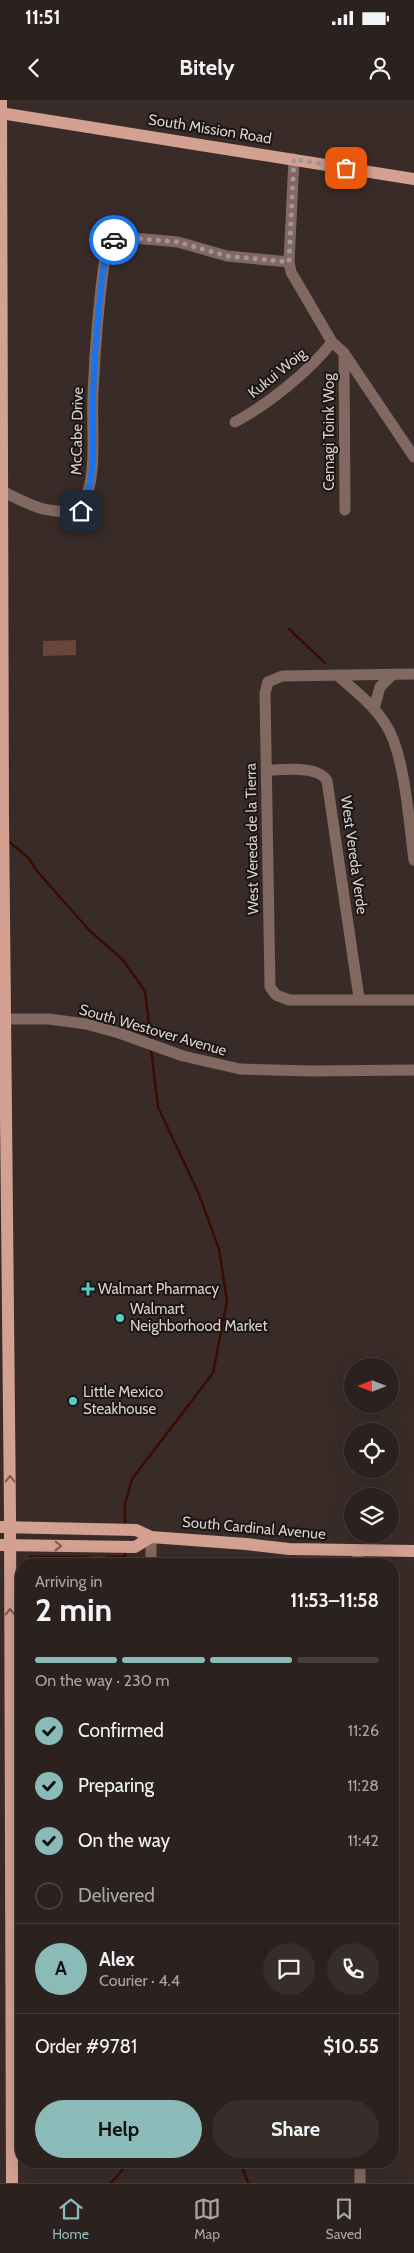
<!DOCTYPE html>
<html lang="en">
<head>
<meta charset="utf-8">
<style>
	body { margin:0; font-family:Cabin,sans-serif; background:#372e2b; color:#f1f3f6; height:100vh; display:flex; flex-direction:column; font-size:19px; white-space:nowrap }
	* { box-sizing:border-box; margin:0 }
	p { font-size:16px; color:#a6a3a4 }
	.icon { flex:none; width:28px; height:28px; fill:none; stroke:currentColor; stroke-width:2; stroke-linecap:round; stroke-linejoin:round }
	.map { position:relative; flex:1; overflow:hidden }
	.drawer { position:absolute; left:15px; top:1458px; width:384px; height:610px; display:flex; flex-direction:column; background:#2b211e; border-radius:20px; box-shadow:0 5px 20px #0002,0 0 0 1px #473e3c }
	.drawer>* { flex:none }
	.needle { width:32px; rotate:270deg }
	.controls { position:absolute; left:344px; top:1258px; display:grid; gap:10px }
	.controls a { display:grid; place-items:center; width:55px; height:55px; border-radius:50%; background:#2b211e; box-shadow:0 5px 20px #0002,0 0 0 1px #473e3c; font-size:25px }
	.pin { position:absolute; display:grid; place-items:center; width:42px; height:42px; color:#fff; margin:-21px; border-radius:10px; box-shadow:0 2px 8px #0006 }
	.courier { position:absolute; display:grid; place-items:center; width:50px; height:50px; margin:-25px; border:4px solid #1a73e8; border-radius:50%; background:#fff; color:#222; box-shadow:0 1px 6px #0007 }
	.overview em { font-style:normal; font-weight:700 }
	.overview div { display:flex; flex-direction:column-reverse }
	.overview { display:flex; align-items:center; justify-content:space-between; height:85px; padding:0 20px }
	h1 { font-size:32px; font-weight:700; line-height:38px }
	.bar { display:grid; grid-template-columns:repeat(4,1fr); gap:8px 5px; align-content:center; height:60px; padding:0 20px }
	.bar i { height:6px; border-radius:4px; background:#473e3c }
	.bar .active { background:#8bbbb9 }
	.bar p { grid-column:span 4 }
	.line { display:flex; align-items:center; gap:12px; padding:0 20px; border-top:1px solid #473e3c }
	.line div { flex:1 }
	.round { display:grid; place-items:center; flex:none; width:52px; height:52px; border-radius:26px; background:#372e2b }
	ol { padding:0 20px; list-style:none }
	li { display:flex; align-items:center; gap:15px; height:55px }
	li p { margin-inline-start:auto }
	li .icon { padding:5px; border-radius:50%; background:#8bbbb9; color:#111; stroke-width:4 }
	li:last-child { color:#a6a3a4 }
	li i { width:28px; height:28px; border:2px solid #473e3c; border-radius:50% }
	.action { display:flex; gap:10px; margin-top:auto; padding:10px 20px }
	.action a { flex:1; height:58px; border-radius:30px; background:#8bbbb9; color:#111; font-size:20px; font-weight:700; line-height:58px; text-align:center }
	.action a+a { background:#372e2b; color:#f1f3f6 }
	.status { display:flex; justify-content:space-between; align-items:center; height:35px; padding:0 25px; background:#2b211e; direction:ltr }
	.status svg { height:14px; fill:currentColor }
	header { display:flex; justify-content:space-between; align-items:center; height:65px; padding:0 20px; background:#2b211e; font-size:22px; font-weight:700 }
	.menu { display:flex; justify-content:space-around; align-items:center; height:70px; border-top:1px solid #473e3c; background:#2b211e; font-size:14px; color:#a6a3a4 }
	.menu a { display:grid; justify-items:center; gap:2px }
	.menu .active { color:#8bbbb9 }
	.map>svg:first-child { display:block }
	.green { fill:#69453a }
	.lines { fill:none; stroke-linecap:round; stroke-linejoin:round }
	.stream { stroke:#3a0c00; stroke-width:2.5 }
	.minor { stroke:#816861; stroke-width:11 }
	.major { stroke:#d3a091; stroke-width:12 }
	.oneway { stroke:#775b52 }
	.done { stroke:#a19794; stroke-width:5; stroke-dasharray:0 9 }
	.route { stroke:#1a73e8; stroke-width:6 }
	.poi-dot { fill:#56cec3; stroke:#1b1614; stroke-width:2 }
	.labels { text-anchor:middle; stroke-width:4; stroke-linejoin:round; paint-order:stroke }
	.street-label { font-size:15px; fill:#d9d0ce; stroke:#1b1614 }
	.poi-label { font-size:15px; fill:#d9d0ce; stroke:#1b1614; text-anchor:start }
</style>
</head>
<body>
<div class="status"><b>11:51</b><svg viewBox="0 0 49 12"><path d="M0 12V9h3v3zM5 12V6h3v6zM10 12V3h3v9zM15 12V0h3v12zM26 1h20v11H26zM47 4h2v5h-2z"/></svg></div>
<header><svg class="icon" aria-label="back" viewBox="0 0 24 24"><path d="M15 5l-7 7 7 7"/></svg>Bitely<svg class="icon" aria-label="person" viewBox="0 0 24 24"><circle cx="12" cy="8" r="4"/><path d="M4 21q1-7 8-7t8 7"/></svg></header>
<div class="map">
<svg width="414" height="2083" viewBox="0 0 414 2083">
	<rect width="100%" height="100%" fill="#392c28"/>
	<polygon class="green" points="76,540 76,555 43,556 43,541"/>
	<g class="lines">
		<g class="stream">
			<polyline points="289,529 325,563"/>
			<polyline points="8,741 29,758 36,770 89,830 122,859 145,891 151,941"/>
			<polyline points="125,1425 125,1404 132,1379 213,1273 227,1201 219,1149 198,1092 158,1007 151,949"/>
			<polyline points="125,1450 125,1464"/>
			<polyline points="30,1457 89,1457"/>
			<polyline points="107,1457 125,1457"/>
			<polyline points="240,2061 248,2083"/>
			<polyline points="111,2083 130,2061"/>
		</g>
		<g class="minor">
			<polyline points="294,59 289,162 291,172 332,242 344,253 414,357"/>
			<polyline points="344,253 345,410"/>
			<path d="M235,322C267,305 310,271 332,242"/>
			<path d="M4,392C34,407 46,414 81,411C99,374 91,334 93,294C95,246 99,197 106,149L113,141L123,137L178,142L227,156L289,162"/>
			<path d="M337,575C354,590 374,605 386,625C405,654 409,724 414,760"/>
			<polyline points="268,582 265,593 270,887 276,895 289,900 414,900"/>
			<polyline points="268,582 282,576 414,574"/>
			<polyline points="374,609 380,587 393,574"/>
			<path d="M267,670C283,670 319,665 327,681L359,898"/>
			<polyline points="0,919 49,919 86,924 119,933 183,956 240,969 312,971 414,970"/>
			<polyline points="358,1451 358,1464"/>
			<polyline points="151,1464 151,1437"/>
			<polyline points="360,2061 360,2083"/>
		</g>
		<g class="major">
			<polyline points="1,0 3,716 10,1413 12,2083"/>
			<polyline points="0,13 414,79"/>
			<polyline points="0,1427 136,1430 151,1437 246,1444 289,1449 414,1451"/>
			<polyline points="0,1445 135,1447 151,1437"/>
		</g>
	</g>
	<defs><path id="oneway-chevron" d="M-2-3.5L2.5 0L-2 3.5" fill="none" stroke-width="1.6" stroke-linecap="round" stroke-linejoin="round" transform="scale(1.25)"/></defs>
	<g class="oneway">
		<use href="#oneway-chevron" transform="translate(10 1379) rotate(-90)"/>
		<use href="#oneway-chevron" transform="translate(58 1446) rotate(1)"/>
		<use href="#oneway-chevron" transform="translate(10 1512) rotate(-90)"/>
	</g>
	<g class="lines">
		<polyline class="done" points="114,140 123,137 178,142 227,156 289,162 294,59 346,68"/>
		<path class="route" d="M81,411C99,374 91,334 93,294C95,246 99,197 106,149L114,140"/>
	</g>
	<g class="poi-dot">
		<path d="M85.5 1181.5h5v5h5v5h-5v5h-5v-5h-5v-5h5z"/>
		<circle cx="120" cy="1218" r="5"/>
		<circle cx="73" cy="1301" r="5"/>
	</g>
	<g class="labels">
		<g class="street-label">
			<text transform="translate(210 29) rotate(9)" y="5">South Mission Road</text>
			<text transform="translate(277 273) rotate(-39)" y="5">Kukui Woig</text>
			<text transform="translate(77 331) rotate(-89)" y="5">McCabe Drive</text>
			<text transform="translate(329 332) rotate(-90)" y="5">Cemagi Toink Wog</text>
			<text transform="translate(252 739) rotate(-91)" y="5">West Vereda de la Tierra</text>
			<text transform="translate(354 755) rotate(82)" y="5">West Vereda Verde</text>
			<text transform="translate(153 930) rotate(16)" y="5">South Westover Avenue</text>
			<text transform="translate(254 1428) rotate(5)" y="5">South Cardinal Avenue</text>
		</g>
		<g class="poi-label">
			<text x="98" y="1194">Walmart Pharmacy</text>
			<text x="130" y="1214">Walmart<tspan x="130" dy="17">Neighborhood Market</tspan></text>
			<text x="83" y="1297">Little Mexico<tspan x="83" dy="17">Steakhouse</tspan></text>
		</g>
	</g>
</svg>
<div class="controls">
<a><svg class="needle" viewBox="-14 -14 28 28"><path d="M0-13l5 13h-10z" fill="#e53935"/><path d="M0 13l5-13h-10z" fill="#a6a3a4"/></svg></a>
<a><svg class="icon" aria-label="locate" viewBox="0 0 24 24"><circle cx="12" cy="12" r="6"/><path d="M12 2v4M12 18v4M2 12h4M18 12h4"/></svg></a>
<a><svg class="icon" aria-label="layers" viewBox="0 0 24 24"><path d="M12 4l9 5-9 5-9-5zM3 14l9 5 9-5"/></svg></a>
</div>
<div class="pin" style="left:346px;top:68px;background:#ea580c"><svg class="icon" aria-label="bag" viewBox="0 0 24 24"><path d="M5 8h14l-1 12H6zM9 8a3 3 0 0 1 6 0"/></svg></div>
<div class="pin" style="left:81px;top:411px;background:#1f2937"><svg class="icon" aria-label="home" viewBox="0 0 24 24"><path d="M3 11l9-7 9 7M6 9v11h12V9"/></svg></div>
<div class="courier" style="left:114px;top:140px"><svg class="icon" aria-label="car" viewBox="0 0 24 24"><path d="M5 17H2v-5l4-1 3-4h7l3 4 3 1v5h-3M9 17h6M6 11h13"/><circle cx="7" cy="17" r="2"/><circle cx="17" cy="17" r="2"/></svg></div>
<section class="drawer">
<div class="overview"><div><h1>2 min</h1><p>Arriving in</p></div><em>11:53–11:58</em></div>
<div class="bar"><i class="active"></i><i class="active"></i><i class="active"></i><i></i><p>On the way · 230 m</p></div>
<ol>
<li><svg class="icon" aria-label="check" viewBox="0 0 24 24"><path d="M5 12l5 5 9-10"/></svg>Confirmed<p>11:26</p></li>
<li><svg class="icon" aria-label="check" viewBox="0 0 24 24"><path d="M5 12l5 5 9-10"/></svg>Preparing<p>11:28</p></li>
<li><svg class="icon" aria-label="check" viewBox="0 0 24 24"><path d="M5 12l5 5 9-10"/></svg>On the way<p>11:42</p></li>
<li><i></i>Delivered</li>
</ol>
<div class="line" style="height:90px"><b class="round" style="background:#8bbbb9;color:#111">A</b><div><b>Alex</b><p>Courier · 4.4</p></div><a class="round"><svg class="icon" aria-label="chat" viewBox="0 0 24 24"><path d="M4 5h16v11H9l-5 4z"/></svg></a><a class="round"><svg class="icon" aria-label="phone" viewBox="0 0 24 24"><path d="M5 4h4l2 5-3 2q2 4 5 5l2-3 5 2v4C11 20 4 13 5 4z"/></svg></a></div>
<div class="line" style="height:65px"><div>Order #9781</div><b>$10.55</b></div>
<div class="action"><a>Help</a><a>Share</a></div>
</section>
</div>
<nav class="menu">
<a class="active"><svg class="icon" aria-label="home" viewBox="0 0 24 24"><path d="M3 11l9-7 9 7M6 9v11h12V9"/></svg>Home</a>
<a><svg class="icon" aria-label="map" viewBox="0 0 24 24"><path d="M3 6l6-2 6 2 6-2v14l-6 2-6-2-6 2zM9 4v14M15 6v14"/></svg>Map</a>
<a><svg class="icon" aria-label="saved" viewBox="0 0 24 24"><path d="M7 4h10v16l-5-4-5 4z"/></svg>Saved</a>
</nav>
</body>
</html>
